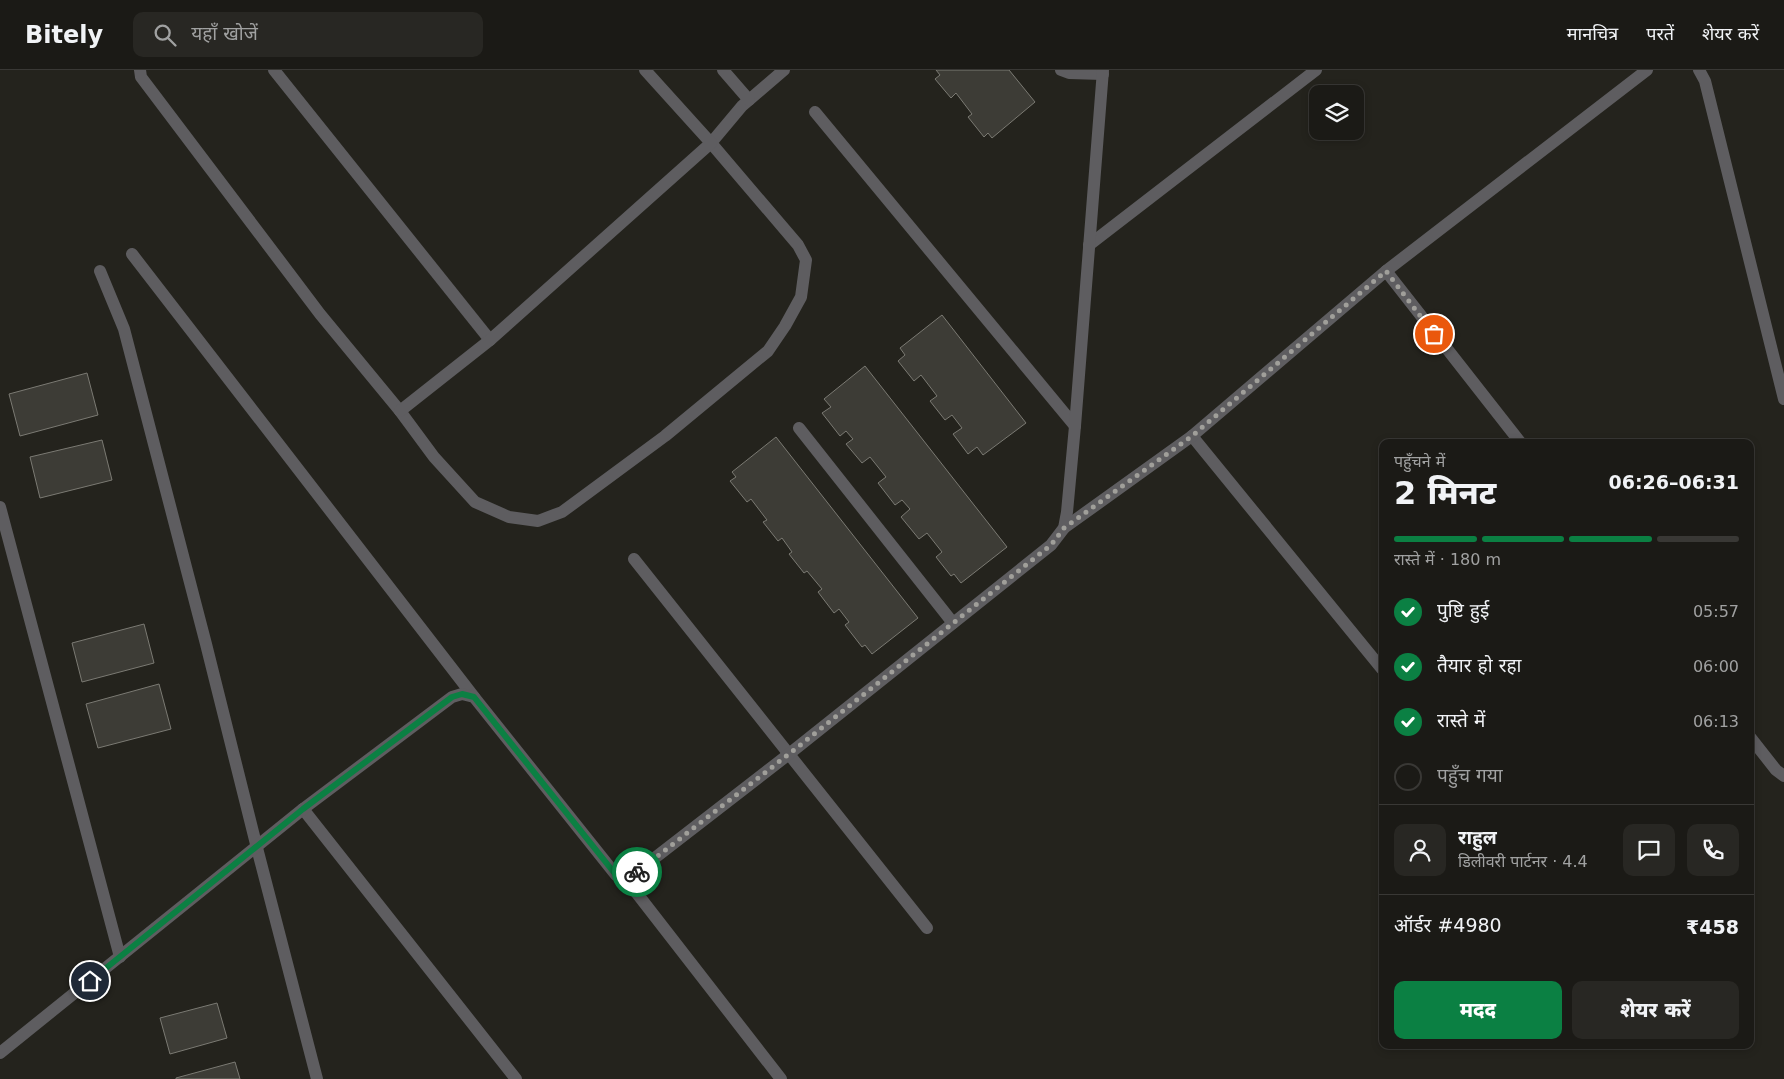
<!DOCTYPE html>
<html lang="hi">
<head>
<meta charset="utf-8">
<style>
	body { margin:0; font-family:"DejaVu Sans","Noto Sans Devanagari",sans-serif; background:#282723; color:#f1f3f6; height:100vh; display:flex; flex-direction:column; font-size:19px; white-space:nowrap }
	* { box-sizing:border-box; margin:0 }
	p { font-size:16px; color:#a0a1a1 }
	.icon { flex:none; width:28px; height:28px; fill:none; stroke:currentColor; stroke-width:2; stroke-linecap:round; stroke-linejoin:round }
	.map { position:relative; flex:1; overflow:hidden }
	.sheet { position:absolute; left:1379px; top:369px; width:375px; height:610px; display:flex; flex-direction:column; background:#1b1a16; border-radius:10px; box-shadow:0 2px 8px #0003,0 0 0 1px #393835 }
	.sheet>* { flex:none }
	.tools { position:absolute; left:1309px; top:15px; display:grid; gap:10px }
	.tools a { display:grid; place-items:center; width:55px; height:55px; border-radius:10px; background:#1b1a16; box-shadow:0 2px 8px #0003,0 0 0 1px #393835; font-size:25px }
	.pin { position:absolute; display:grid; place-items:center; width:42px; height:42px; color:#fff; margin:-21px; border:2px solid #fff; border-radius:50%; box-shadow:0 1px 5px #0007 }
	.courier { position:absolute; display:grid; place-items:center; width:50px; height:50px; margin:-25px; border:4px solid #0b8043; border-radius:50%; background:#fff; color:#222; box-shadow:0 1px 6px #0007 }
	.summary em { font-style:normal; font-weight:800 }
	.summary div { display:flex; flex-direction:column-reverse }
	.summary { display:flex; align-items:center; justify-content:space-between; height:85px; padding:0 15px }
	h1 { font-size:32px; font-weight:800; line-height:38px }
	.bar { display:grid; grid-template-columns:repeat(4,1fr); gap:8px 5px; align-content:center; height:60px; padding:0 15px }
	.bar i { height:6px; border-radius:4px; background:#393835 }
	.bar .current { background:#0b8043 }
	.bar p { grid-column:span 4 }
	.line { display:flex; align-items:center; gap:12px; padding:0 15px; border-top:1px solid #393835 }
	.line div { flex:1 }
	.round { display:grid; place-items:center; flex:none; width:52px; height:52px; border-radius:10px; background:#282723 }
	ol { padding:0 15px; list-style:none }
	li { display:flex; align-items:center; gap:15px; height:55px }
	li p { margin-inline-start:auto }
	li .icon { padding:5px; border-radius:50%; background:#0b8043; color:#fff; stroke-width:4 }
	li:last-child { color:#a0a1a1 }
	li i { width:28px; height:28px; border:2px solid #393835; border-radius:50% }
	.action { display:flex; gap:10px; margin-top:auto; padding:10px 15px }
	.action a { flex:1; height:58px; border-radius:10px; background:#0b8043; color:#fff; font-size:20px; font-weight:800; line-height:58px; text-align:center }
	.action a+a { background:#282723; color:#f1f3f6 }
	header { display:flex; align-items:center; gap:30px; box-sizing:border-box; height:70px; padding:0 25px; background:#1b1a16; border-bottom:1px solid #393835 }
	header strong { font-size:24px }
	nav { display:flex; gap:28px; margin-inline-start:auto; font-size:18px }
	.search { width:350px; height:45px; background:#282723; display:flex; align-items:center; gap:12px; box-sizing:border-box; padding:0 18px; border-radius:10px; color:#a0a1a1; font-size:19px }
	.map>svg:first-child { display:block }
	.building { fill:#3d3c36; stroke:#7b7a73 }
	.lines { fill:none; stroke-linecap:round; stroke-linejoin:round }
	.street { stroke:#5e5d60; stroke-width:12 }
	.done { stroke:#a09f9a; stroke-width:5; stroke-dasharray:0 9 }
	.route { stroke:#0b8043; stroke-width:6 }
</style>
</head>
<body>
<header>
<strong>Bitely</strong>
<div class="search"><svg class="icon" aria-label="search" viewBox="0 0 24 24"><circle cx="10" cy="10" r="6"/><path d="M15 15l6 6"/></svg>यहाँ खोजें</div>
<nav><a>मानचित्र</a><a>परतें</a><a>शेयर करें</a></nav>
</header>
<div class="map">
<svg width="1784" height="1009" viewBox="0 0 1784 1009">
	<rect width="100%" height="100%" fill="#24231d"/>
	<g class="building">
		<polygon points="936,0 1009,0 1035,32 992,68 988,63 984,67 968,47 972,44 956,23 951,28 935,9 940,5"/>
		<polygon points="942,245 1026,353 983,385 977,377 968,384 953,364 962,358 952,345 945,350 930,331 937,326 921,305 914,311 898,291 905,285 900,278"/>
		<polygon points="865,296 1007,477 961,513 954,504 951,506 936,487 942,482 927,463 919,469 901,447 910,439 902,430 895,435 878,413 886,407 870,387 862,393 846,374 853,369 846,361 840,366 822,343 831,337 824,329"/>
		<polygon points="87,303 98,345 20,366 9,324"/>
		<polygon points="776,367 918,548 872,584 865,575 862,577 845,555 849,552 839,539 834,543 818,522 822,519 807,501 804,503 789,484 792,482 782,468 778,471 763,452 767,450 751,429 747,432 730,411 736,407 732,402"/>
		<polygon points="102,370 112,410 40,428 30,387"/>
		<polygon points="144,554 154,593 82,612 72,573"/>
		<polygon points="159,614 171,659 98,678 86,634"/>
		<polygon points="217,933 227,968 170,984 160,948"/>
		<polygon points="235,992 240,1009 176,1009 176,1008"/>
	</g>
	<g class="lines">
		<g class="street">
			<polyline points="140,0 141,7 320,244 400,341 434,387 475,432 509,447 538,451 562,442 665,366 768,281 785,256 801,227 806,190 798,175 711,73 742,36 784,0"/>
			<polyline points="274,0 490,270"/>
			<polyline points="723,0 749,30"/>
			<polyline points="1061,0 1069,3 1103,4"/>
			<polyline points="1699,0 1705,11 1784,329"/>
			<polyline points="815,42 1075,356"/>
			<polyline points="1089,175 1316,0"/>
			<polyline points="132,184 474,627"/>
			<polyline points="100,201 124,259 206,574 257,778 317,1009"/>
			<polyline points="1386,201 1520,372"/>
			<polyline points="400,341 490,270 711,73 645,0"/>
			<polyline points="799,358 953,553"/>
			<polyline points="1192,366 1382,599"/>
			<polyline points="0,437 120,887"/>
			<polyline points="1064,458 1192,366 1386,201 1647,0"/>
			<polyline points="634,489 927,858"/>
			<polyline points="1750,667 1776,700 1784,706"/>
			<polyline points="303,739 516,1009"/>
			<polyline points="625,808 781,1009"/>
			<polyline points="0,983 303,739 452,627 462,624 474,627 616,805 625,808 634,804 789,684 1051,475 1064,458 1067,442 1075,356 1103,0"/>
		</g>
	</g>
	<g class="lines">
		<polyline class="done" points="637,802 789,684 1051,475 1064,458 1192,366 1386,201 1434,264"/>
		<polyline class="route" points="90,911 303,739 452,627 462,624 474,627 616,805 625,808 637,802"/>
	</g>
</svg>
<div class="tools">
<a><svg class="icon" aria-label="layers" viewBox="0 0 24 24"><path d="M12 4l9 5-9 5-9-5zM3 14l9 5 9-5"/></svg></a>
</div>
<div class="pin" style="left:1434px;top:264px;background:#ea580c"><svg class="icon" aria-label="bag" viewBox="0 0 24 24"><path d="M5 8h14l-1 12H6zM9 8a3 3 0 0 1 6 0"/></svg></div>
<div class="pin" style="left:90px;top:911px;background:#1f2937"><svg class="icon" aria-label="home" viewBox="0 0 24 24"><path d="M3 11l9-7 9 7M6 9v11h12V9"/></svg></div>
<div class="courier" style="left:637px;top:802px"><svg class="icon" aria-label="bike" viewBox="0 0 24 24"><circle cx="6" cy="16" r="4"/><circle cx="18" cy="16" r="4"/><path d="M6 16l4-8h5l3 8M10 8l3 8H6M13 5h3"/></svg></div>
<section class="sheet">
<div class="summary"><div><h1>2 मिनट</h1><p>पहुँचने में</p></div><em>06:26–06:31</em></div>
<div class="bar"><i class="current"></i><i class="current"></i><i class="current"></i><i></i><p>रास्ते में · 180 m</p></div>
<ol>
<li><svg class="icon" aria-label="check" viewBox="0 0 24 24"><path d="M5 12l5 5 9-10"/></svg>पुष्टि हुई<p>05:57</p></li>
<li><svg class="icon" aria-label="check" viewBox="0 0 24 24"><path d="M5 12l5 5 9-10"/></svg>तैयार हो रहा<p>06:00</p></li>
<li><svg class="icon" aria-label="check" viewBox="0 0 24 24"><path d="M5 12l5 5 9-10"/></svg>रास्ते में<p>06:13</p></li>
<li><i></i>पहुँच गया</li>
</ol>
<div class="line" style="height:90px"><a class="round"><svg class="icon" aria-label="person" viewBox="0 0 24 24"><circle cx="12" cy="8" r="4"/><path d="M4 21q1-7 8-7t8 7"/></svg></a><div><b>राहुल</b><p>डिलीवरी पार्टनर · 4.4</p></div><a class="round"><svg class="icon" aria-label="chat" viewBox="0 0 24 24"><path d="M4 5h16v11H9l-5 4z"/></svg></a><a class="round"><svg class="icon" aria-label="phone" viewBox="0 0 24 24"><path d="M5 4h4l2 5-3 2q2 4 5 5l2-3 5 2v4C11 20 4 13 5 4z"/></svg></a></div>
<div class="line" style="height:65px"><div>ऑर्डर #4980</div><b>₹458</b></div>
<div class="action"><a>मदद</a><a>शेयर करें</a></div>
</section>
</div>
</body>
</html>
